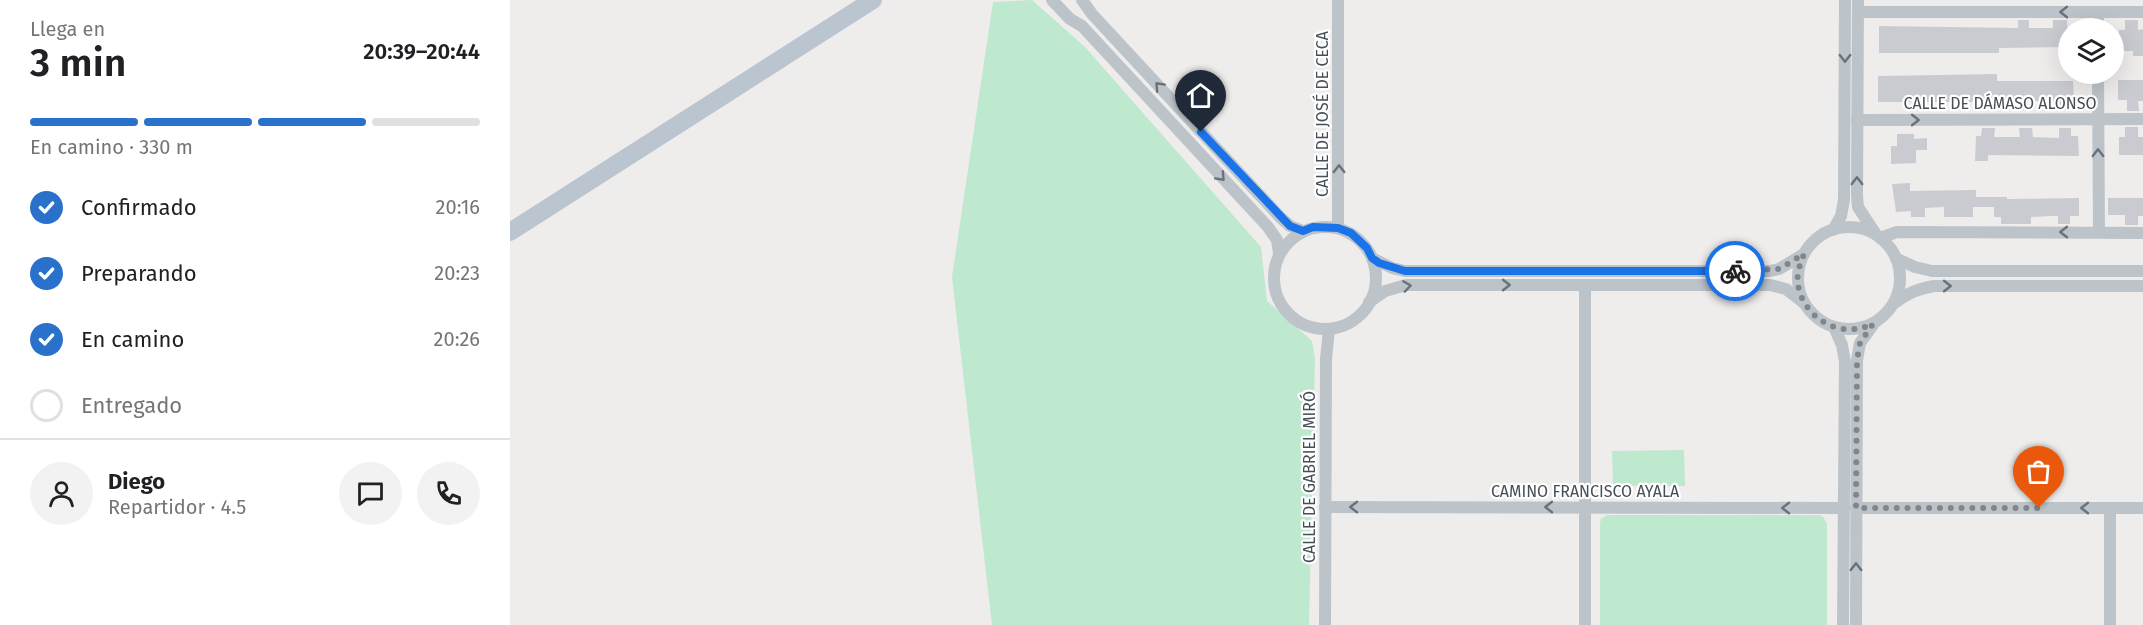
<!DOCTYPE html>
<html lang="es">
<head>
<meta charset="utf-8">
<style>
	body { margin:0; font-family:"Fira Sans",sans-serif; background:#f2f2f2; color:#202124; height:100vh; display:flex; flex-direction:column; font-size:22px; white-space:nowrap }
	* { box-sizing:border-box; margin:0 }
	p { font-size:20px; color:#757577 }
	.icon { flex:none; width:33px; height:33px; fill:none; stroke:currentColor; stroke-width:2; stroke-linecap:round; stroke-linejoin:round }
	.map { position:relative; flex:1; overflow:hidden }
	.drawer { display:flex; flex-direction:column; background:#fff; width:510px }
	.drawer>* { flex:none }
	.buttons { position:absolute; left:1548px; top:18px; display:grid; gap:12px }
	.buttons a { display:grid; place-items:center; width:66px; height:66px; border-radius:50%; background:#fff; box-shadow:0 6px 24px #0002; font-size:30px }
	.pin { position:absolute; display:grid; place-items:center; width:51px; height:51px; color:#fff; margin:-62px -26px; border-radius:50% 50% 50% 0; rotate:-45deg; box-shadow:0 0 6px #0007 }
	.pin .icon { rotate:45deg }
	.courier { position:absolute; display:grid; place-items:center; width:60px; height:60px; margin:-30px; border:4px solid #1a73e8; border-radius:50%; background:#fff; color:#222; box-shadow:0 2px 8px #0007 }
	.head em { font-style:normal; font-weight:600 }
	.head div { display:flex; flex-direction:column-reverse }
	.head { display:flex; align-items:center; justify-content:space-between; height:102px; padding:0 30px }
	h1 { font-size:39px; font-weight:600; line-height:45px }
	.bar { display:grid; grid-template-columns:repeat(4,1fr); gap:9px 6px; align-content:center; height:72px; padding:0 30px }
	.bar i { height:8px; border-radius:4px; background:#e0e0e0 }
	.bar .selected { background:#2a71cb }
	.bar p { grid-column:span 4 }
	.line { display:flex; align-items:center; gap:15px; padding:0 30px; border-top:2px solid #e0e0e0 }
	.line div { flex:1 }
	.round { display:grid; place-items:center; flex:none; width:63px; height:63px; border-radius:32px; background:#f2f2f2 }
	ol { padding:0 30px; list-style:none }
	li { display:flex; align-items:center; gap:18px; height:66px }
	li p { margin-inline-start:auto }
	li .icon { padding:6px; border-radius:50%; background:#2a71cb; color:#fff; stroke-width:4 }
	li:last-child { color:#757577 }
	li i { width:33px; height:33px; border:3px solid #e0e0e0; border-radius:50% }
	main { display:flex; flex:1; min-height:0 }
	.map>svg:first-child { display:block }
	.green { fill:#bee9ce }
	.building { fill:#cacbd1 }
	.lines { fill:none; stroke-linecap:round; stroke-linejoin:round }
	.minor { stroke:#bcc4ca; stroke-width:12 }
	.secondary { stroke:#bbc5cf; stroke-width:18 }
	.oneway { stroke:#69727a }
	.done { stroke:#81868b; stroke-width:6; stroke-dasharray:0 10.8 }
	.route { stroke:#1a73e8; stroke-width:8 }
	.labels { text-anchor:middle; stroke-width:4.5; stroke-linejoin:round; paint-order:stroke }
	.street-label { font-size:16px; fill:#464f57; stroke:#fff }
</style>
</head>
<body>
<main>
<section class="drawer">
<div class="head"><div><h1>3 min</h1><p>Llega en</p></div><em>20:39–20:44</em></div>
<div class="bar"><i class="selected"></i><i class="selected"></i><i class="selected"></i><i></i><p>En camino · 330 m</p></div>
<ol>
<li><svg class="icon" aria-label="check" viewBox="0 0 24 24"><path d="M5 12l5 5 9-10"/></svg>Confirmado<p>20:16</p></li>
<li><svg class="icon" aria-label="check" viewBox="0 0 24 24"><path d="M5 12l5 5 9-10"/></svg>Preparando<p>20:23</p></li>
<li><svg class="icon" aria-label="check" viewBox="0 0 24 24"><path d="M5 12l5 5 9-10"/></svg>En camino<p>20:26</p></li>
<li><i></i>Entregado</li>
</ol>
<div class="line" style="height:108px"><a class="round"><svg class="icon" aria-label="person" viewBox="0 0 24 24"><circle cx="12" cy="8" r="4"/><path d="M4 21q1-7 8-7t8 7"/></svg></a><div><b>Diego</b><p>Repartidor · 4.5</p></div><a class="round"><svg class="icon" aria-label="chat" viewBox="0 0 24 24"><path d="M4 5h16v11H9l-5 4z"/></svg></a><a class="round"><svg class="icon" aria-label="phone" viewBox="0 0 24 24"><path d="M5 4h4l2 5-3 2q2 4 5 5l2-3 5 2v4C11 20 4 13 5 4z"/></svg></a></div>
</section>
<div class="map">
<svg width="1633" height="625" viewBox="0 0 1633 625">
	<rect width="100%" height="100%" fill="#efecec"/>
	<g class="green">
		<polygon points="522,0 575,47 751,247 757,301 802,341 805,359 799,625 482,625 442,277 483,2"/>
		<polygon points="1174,450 1175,486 1103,486 1102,451"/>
		<polygon points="1097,515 1310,515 1314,518 1317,524 1317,625 1090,625 1090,523 1091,519"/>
	</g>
	<g class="building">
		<polygon points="1508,20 1519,20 1519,28 1543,28 1543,20 1557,20 1558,47 1489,48 1489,53 1369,53 1369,26 1508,28"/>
		<polygon points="1615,20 1628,20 1628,30 1633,29 1633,56 1623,56 1623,51 1609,51 1609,30 1615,30"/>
		<polygon points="1487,74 1487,81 1563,81 1564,100 1556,101 1557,110 1545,110 1544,101 1518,101 1518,110 1506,110 1506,102 1368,102 1368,76"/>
		<polygon points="1608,80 1633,80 1633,101 1628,101 1629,111 1617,111 1617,100 1608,100"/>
		<polygon points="1615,127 1628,127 1628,137 1633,137 1633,155 1609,155 1609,137 1615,137"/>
		<polygon points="1472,128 1485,128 1484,137 1510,137 1509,128 1522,128 1523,137 1549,138 1549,128 1561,128 1561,136 1568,136 1569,156 1478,155 1478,161 1465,161 1466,136 1471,136"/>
		<polygon points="1387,134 1404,134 1404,139 1417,138 1417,150 1406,150 1406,163 1381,164 1381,146 1387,146"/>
		<polygon points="1400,183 1400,191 1466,190 1466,197 1497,197 1497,199 1569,198 1569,216 1560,216 1560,224 1548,224 1548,216 1542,216 1521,217 1521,224 1491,224 1491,217 1484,217 1484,207 1463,207 1463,217 1434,217 1434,207 1415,208 1415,217 1401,217 1401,211 1386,212 1382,184"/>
		<polygon points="1598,198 1633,198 1633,216 1628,216 1628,225 1615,225 1615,215 1598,215"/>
	</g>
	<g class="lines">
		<g class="minor">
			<polyline points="542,0 560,19 572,26 758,227 767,240 769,254"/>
			<polyline points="572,0 582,14 770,217 780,226 793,231"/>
			<polyline points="1348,0 1347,196 1348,207 1365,233"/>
			<polyline points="1348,12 1633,12"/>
			<polyline points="1588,12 1588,28"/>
			<polyline points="1588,74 1589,232"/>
			<polyline points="1347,120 1633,119"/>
			<circle cx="815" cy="278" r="51"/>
			<circle cx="1339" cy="278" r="51"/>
			<polyline points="828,228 828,0"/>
			<polyline points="1323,230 1331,216 1334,200 1335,0"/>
			<polyline points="1370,238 1387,232 1633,233"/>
			<polyline points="862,258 882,268 895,271 1260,271 1269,269 1294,254"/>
			<polyline points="1387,259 1405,267 1422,271 1633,271"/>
			<polyline points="859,302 875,291 896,285 1260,285 1276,289 1294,303"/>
			<path d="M1385,303C1397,293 1408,289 1424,286H1633"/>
			<polyline points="1324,327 1332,345 1335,362 1333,625"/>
			<polyline points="815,507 1334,508"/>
			<polyline points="1346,508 1633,508"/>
			<polyline points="815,625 816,359 819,329"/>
			<polyline points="1075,625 1075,285"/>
			<polyline points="1346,625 1347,360 1350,343 1363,325"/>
			<polyline points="1600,625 1600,508"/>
		</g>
		<polyline class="secondary" points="0,232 363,0"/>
	</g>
	<defs><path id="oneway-chevron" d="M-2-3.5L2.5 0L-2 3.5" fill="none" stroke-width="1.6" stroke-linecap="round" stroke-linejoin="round" transform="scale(1.5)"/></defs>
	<g class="oneway">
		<use href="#oneway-chevron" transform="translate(1554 12) rotate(-180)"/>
		<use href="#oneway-chevron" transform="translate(1335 58) rotate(90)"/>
		<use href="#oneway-chevron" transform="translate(649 86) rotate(-133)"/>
		<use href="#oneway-chevron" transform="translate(1405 120)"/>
		<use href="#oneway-chevron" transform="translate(1588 153) rotate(-90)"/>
		<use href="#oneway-chevron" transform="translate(829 169) rotate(-90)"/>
		<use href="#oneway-chevron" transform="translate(711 177) rotate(47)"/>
		<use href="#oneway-chevron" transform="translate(1347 181) rotate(-90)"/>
		<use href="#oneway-chevron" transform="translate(1554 232) rotate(-180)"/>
		<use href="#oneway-chevron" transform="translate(996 285)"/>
		<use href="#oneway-chevron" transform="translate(897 286) rotate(-8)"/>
		<use href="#oneway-chevron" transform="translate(1437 286)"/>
		<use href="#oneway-chevron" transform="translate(844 507) rotate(180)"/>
		<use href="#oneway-chevron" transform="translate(1039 507) rotate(-180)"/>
		<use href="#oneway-chevron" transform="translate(1276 508) rotate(-180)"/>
		<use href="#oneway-chevron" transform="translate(1575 508) rotate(-180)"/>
		<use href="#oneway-chevron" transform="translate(1346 567) rotate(-90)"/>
	</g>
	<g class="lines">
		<path class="done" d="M1225,271L1269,269L1294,254C1292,260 1289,266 1288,273C1284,304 1314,333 1345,329C1351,329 1357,326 1363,324L1350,343L1347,360L1346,508H1529"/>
		<polyline class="route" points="691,132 780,226 793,231 803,227 828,228 841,233 857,248 862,258 869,263 895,271 1225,271"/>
	</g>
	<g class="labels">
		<g class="street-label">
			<text x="1490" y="109">CALLE DE DÁMASO ALONSO</text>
			<text transform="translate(812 114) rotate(-90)" y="6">CALLE DE JOSÉ DE CECA</text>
			<text transform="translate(799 477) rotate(-90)" y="6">CALLE DE GABRIEL MIRÓ</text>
			<text x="1075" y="497">CAMINO FRANCISCO AYALA</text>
		</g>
	</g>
</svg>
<div class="buttons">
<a><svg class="icon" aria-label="layers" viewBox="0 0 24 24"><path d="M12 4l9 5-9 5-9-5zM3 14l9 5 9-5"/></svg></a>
</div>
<div class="pin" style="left:1529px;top:508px;background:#ea580c"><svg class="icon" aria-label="bag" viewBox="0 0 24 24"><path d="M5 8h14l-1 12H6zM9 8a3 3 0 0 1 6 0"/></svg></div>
<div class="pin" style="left:691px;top:132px;background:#1f2937"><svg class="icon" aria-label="home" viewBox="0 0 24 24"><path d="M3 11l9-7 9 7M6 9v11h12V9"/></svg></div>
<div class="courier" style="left:1225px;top:271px"><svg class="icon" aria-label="bike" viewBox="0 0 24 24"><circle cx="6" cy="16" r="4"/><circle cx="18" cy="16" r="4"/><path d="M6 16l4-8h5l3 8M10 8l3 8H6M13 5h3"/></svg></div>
</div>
</main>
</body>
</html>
